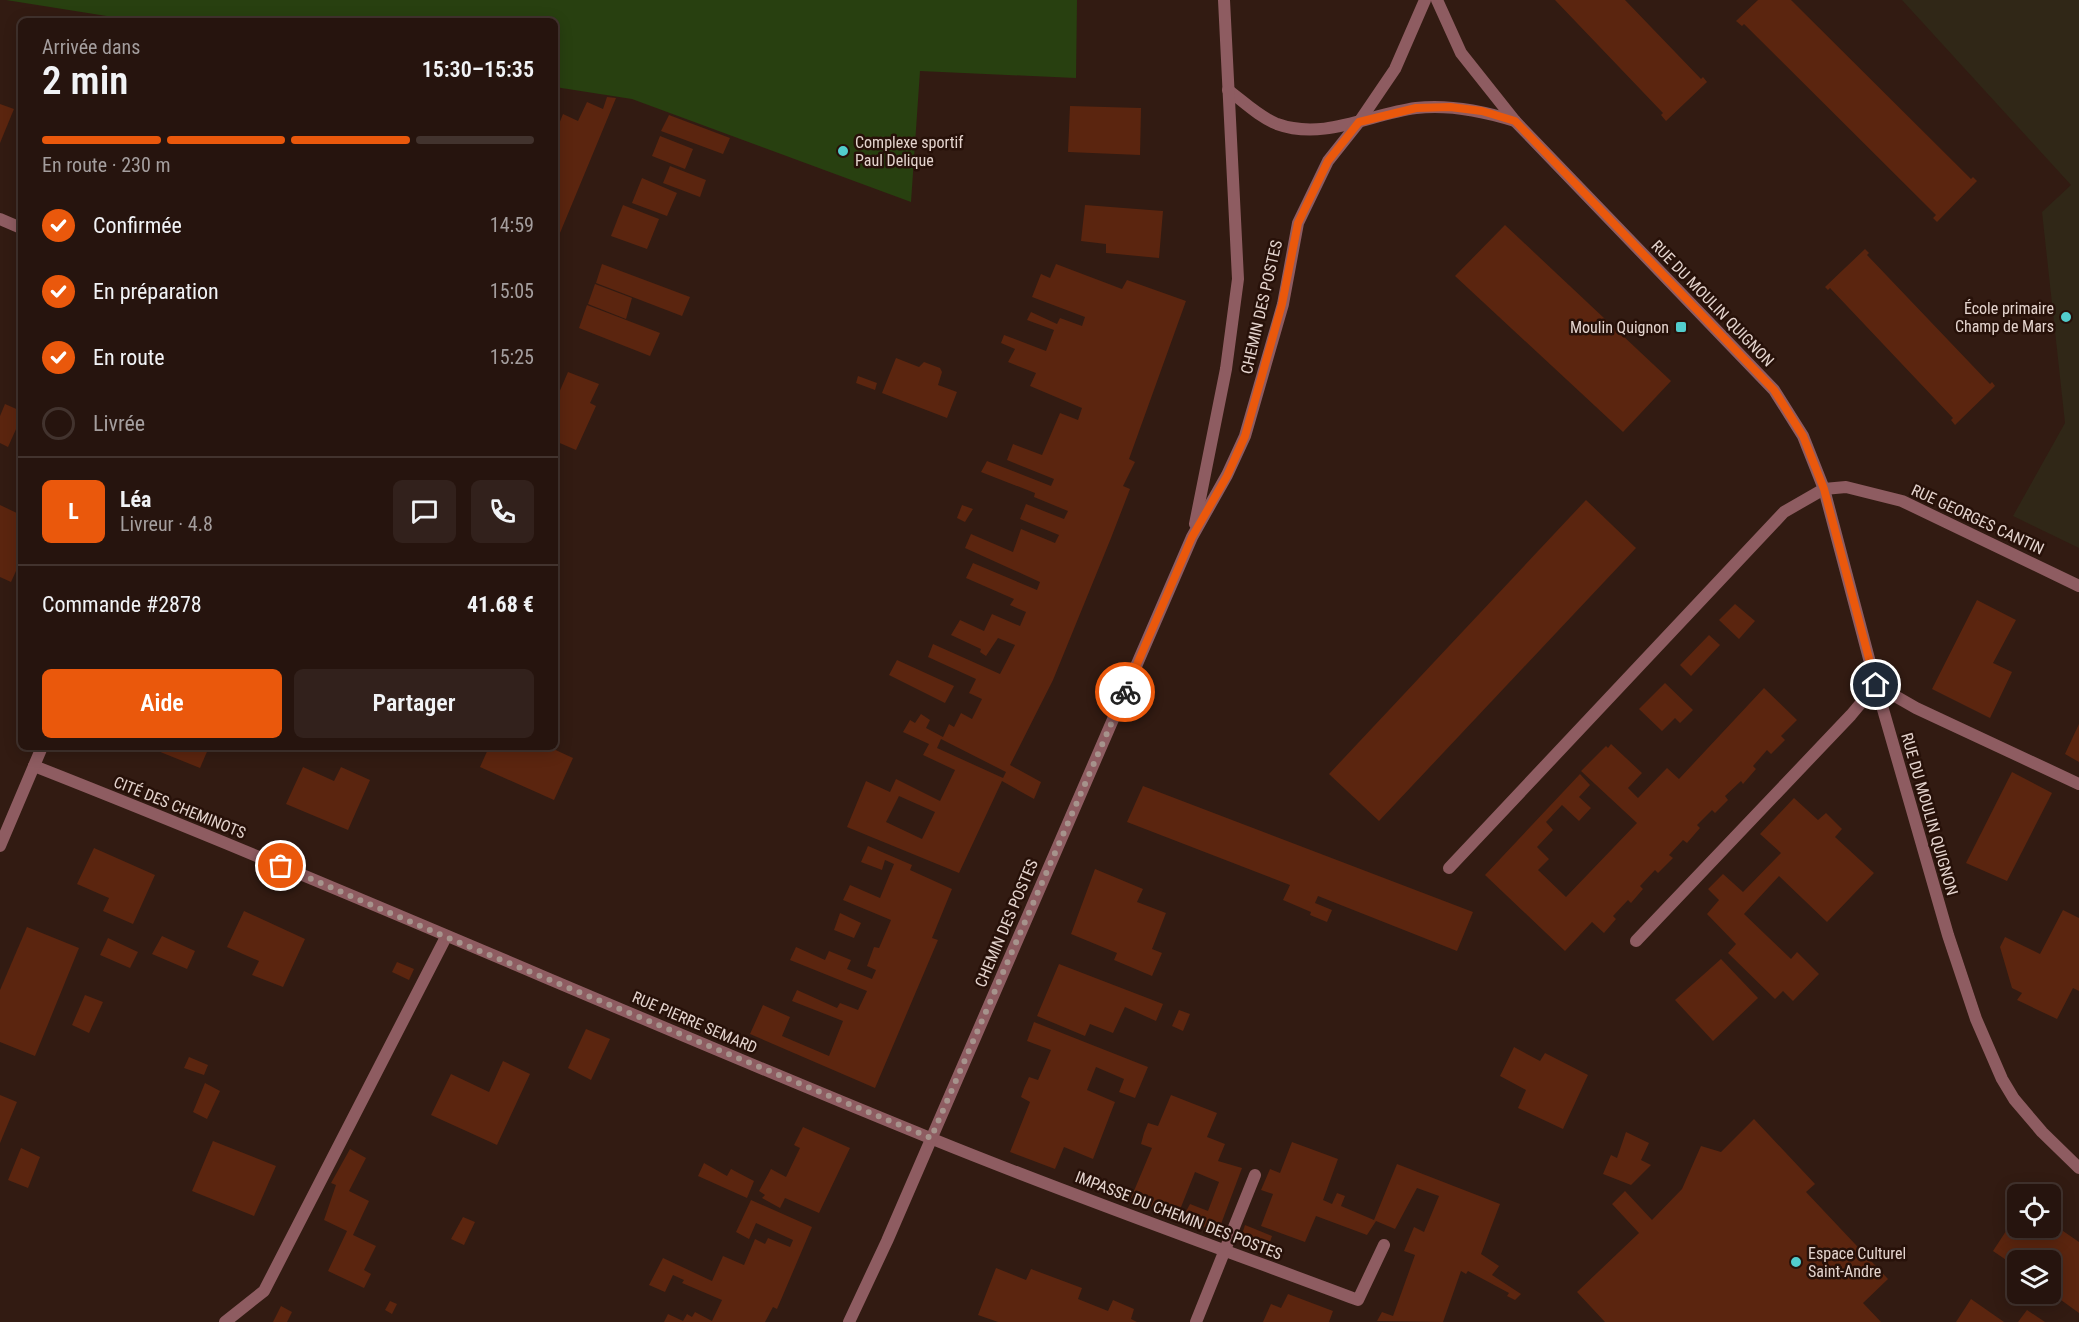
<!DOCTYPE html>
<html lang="fr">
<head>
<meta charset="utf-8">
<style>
	body { margin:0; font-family:"Roboto Condensed",sans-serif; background:#32211c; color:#f1f3f6; height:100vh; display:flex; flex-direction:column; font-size:22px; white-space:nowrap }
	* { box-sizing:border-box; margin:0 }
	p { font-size:20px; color:#a49e9e }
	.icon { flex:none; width:33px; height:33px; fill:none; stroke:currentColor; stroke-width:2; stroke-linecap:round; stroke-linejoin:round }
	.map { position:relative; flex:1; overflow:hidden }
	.details { position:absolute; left:18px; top:18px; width:540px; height:732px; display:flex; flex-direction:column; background:#26140e; border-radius:9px; box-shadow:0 3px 15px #0003,0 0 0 2px #42332e }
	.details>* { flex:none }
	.buttons { position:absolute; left:2007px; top:1184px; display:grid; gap:12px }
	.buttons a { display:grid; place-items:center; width:54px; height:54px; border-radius:9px; background:#26140e; box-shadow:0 3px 15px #0003,0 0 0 2px #42332e; font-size:30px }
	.pin { position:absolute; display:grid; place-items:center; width:51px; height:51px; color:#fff; margin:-26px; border:3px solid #fff; border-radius:50%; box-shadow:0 2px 6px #0007 }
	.courier { position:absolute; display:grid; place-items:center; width:60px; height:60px; margin:-30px; border:4px solid #ea580c; border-radius:50%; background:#fff; color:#222; box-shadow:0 2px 8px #0007 }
	.head em { font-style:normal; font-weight:600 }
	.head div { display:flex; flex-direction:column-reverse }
	.head { display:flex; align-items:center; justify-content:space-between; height:102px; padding:0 24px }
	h1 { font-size:39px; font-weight:600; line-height:45px }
	.bar { display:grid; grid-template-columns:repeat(4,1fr); gap:9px 6px; align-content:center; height:72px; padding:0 24px }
	.bar i { height:8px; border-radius:4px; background:#42332e }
	.bar .current { background:#ea580c }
	.bar p { grid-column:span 4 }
	.line { display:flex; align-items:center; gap:15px; padding:0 24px; border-top:2px solid #42332e }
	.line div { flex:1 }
	.round { display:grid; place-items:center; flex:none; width:63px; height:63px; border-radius:9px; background:#32211c }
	ol { padding:0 24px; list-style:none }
	li { display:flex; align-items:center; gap:18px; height:66px }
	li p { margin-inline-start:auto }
	li .icon { padding:6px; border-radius:50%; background:#ea580c; color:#fff; stroke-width:4 }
	li:last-child { color:#a49e9e }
	li i { width:33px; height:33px; border:3px solid #42332e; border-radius:50% }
	.cta { display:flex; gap:12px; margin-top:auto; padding:12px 24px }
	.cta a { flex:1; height:69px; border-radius:9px; background:#ea580c; color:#fff; font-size:24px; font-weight:600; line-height:69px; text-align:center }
	.cta a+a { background:#32211c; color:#f1f3f6 }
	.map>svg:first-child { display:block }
	.education { fill:#302717 }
	.green { fill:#284010 }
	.building { fill:#5b250f; fill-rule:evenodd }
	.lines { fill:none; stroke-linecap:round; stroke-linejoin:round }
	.service { stroke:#8e5c61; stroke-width:12 }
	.minor { stroke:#8e5c61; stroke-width:12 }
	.done { stroke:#a6938c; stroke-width:6; stroke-dasharray:0 10.8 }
	.route { stroke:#ea580c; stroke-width:8 }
	.poi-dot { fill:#52cdcd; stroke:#271109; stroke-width:2 }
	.labels { text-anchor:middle; stroke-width:5; stroke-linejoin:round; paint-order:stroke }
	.poi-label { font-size:16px; fill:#e4d4ce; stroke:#271109; text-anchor:start }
	.street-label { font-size:16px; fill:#e4d4ce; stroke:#271109 }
</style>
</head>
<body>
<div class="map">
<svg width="2079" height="1322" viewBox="0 0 2079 1322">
	<rect width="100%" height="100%" fill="#321b12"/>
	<polygon class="education" points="1902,0 2079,0 2079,548 2013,516 2065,423 2042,212 2071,185"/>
	<polygon class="green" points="6,0 1077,0 1076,78 920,71 911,202 632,99 555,87 555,21 138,21"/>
	<g class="building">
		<polygon points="1555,0 1625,0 1701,79 1703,77 1707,82 1666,121 1661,115 1663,113"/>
		<polygon points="1758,0 1791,0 1971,179 1973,177 1977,181 1937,222 1933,218 1936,215 1744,24 1742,26 1736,21"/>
		<polygon points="607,97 616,98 555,245 555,134 563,114 578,121 587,102 603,109"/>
		<polygon points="0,104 14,109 0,143"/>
		<polygon points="1070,106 1141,108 1140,155 1068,152"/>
		<polygon points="669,115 730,138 723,154 661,131"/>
		<polygon points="660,136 693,149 685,169 652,156"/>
		<polygon points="670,166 706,180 700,197 663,183"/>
		<polygon points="642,178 677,193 667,216 632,203"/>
		<polygon points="623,205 659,219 647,249 611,236"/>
		<polygon points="1085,205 1163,211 1159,258 1106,253 1106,244 1081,241"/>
		<polygon points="1505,225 1671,381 1623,432 1455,276"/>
		<polygon points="1865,249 1869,253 1867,255 1990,384 1992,382 1995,386 1955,425 1951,420 1953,418 1830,288 1828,290 1825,287"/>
		<polygon points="602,264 690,297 682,316 596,283"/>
		<path d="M1056,264L1122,289L1127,280L1186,301L1129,459L1135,462L1123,486L1130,489L1111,538L1053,680L1010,765L1041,782L1034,799L1002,781L959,873L847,827L866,781L890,792L896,779L940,801L955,770L923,755L929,744L903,732L910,720L915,723L921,714L930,720L926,728L943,737L949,724L954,727L961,713L972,719L982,699L969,693L976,679L928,657L933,644L1000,674L1015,645L998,638L986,656L980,652L981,649L951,635L960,620L984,631L992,614L1020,626L1026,612L1010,605L1014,599L966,578L973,563L1037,590L1040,582L965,548L971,534L1013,552L1021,529L1055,543L1059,535L1020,519L1026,504L1064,519L1068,511L1034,497L1035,493L981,472L987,461L1051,486L1054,479L1007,460L1013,444L1042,455L1060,413L1078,420L1082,408L1030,386L1036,373L1008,362L1015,349L1001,343L1004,335L1046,351L1054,330L1027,320L1031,312L1057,324L1060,318L1082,326L1085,317L1032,297L1041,274L1050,278ZM941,739L1006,772L1003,778L937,748ZM899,796L935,812L922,839L886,822Z"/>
		<polygon points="595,284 632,298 626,319 588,304"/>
		<polygon points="587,305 660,333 650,356 579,328"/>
		<polygon points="896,358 919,367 924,362 940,368 942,372 938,385 957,392 947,418 882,393"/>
		<polygon points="568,372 599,384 590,403 596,406 576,450 555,441 555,402"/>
		<polygon points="858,376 877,383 875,390 856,383"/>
		<polygon points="5,404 21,411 21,418 8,447 0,443 0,416"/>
		<polygon points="1586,500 1636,548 1379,821 1329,774"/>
		<polygon points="0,505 21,515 21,560 11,582 0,577"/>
		<polygon points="962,505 973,509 965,522 957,518"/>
		<polygon points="1977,600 2016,620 1993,663 2012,672 1990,718 1932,689"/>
		<polygon points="1735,604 1755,621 1739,639 1719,620"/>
		<polygon points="1709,635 1720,645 1691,676 1680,665"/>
		<polygon points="897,660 954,686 945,703 889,675"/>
		<polygon points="1665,683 1693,710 1680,723 1675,718 1662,731 1639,709"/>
		<polygon points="1764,688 1797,720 1781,736 1785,740 1771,754 1767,750 1753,766 1756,769 1743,784 1741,781 1725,796 1728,800 1715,813 1712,810 1697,825 1700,828 1687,843 1683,840 1669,855 1673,858 1658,873 1655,870 1640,886 1643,889 1631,903 1628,900 1613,916 1616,919 1604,933 1592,922 1565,951 1485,875 1580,774 1590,785 1579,797 1591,808 1579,821 1562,805 1546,822 1553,830 1537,847 1549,859 1538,870 1566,897 1637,823 1581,771 1606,746 1608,748 1611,744 1642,773 1628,788 1638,798 1667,768 1679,779"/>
		<polygon points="2079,724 2079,762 2065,754"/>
		<polygon points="148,747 209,747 200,768"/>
		<polygon points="489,747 549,747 573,758 554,800 480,767"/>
		<polygon points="303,767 334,781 341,767 370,780 348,830 286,804"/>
		<polygon points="2012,772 2052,793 2007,881 1966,863"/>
		<polygon points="1143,786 1473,912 1457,951 1318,896 1315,903 1332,910 1327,922 1310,915 1311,912 1283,900 1290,885 1127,822"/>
		<polygon points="1794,798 1818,820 1826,813 1842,829 1835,837 1874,873 1827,922 1779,876 1744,914 1791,959 1797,952 1819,974 1793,1001 1783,991 1775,999 1728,953 1736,944 1707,914 1719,900 1708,889 1723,874 1743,892 1781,853 1760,834"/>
		<polygon points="868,846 912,865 910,870 952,889 932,938 938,940 875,1088 750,1034 763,1005 790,1017 782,1036 829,1056 843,1021 792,1001 797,990 837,1008 840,1003 858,1010 867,991 790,960 796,947 825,960 829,951 851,960 847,969 872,979 876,970 867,966 874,947 879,948 891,920 843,900 850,885 880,898 894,864 885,860 882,870 861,862"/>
		<polygon points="94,848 155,875 133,924 103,911 109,898 77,884"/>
		<polygon points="1095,869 1143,889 1137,902 1166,913 1152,949 1162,953 1152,976 1114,960 1117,953 1071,934"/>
		<polygon points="2063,910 2079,918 2079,991 2073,988 2057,1019 2017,1000 2022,993 2012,988 2000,947 2005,937 2040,954"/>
		<polygon points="244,911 305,939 283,987 252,975 259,961 227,947"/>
		<polygon points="840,913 861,923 854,938 834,930"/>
		<polygon points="27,927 79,948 35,1056 0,1042 0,990"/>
		<polygon points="162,936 195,951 187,969 152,954"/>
		<polygon points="108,938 138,952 130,968 100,955"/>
		<polygon points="1721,959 1758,998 1713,1041 1675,1000"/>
		<polygon points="397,962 414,969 409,980 392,972"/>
		<polygon points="1059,964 1163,1004 1156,1021 1125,1007 1113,1033 1090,1024 1085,1036 1037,1016"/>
		<polygon points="85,995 103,1002 89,1033 72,1025"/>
		<polygon points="1179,1010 1190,1014 1183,1031 1172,1026"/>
		<polygon points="1034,1022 1148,1067 1135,1098 1119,1092 1124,1079 1096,1067 1087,1090 1115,1102 1093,1159 1064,1147 1055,1169 1010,1152 1030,1102 1021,1097 1024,1088 1029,1077 1038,1080 1051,1050 1027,1041"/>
		<polygon points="586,1029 610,1039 591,1080 568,1068"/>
		<polygon points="1514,1047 1540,1061 1545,1053 1588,1075 1563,1129 1518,1108 1526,1090 1500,1076"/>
		<polygon points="189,1057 208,1065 204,1075 184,1068"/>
		<polygon points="503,1061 530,1074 497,1145 431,1115 451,1074 489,1092"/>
		<polygon points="205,1083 220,1091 207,1119 193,1112"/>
		<polygon points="0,1095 17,1102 0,1143"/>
		<polygon points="1171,1095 1217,1113 1207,1137 1225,1144 1218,1161 1242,1168 1218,1232 1182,1219 1190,1204 1208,1211 1219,1182 1195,1172 1177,1217 1131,1198 1152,1148 1141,1144 1144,1133 1148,1123 1158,1126"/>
		<polygon points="1754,1119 1815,1184 1806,1192 1888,1279 1863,1303 1881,1322 1605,1322 1577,1292 1639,1233 1612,1204 1625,1191 1652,1220 1682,1189 1701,1146 1721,1152"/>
		<polygon points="803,1127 850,1148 819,1213 785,1198 780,1208 762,1198 765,1195 759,1191 771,1169 786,1177 800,1148 794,1145"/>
		<polygon points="1626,1132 1649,1143 1641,1160 1651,1165 1631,1185 1603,1174 1611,1155 1617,1158"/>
		<polygon points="213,1141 276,1166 254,1216 192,1191"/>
		<polygon points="1292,1142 1338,1159 1323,1200 1332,1204 1337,1193 1345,1196 1341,1206 1374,1220 1397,1164 1500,1204 1481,1254 1499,1266 1492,1275 1521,1294 1515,1300 1507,1296 1509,1293 1468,1271 1466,1274 1461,1271 1443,1322 1377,1321 1382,1312 1393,1316 1415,1255 1404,1251 1414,1227 1424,1232 1439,1196 1417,1188 1395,1229 1376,1221 1367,1235 1316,1216 1305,1242 1261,1226 1273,1194 1261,1190 1270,1169 1280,1173"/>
		<polygon points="21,1148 40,1157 28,1188 8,1180"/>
		<polygon points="350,1149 366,1158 349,1191 369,1201 353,1235 376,1246 364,1270 371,1274 364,1288 328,1271 347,1231 324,1220 336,1185 331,1183"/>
		<polygon points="704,1163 727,1176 731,1169 754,1181 747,1198 698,1176"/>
		<polygon points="751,1200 812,1227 777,1309 773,1307 765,1322 664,1322 668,1314 683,1321 687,1314 692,1317 695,1312 712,1321 722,1300 682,1283 684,1280 673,1275 665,1292 649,1285 663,1258 712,1281 723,1256 744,1265 755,1239 765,1244 768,1238 790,1247 793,1240 756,1223 749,1239 736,1232"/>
		<polygon points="463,1217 475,1222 464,1245 451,1239"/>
		<polygon points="2012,1222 2026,1233 2031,1227 2050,1227 2050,1222 2079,1242 2079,1313 2050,1292 2050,1260 2018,1260 2018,1268 1993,1251"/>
		<polygon points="1245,1225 1272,1236 1267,1251 1240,1241"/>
		<polygon points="996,1268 1026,1280 1031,1269 1082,1288 1078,1299 1108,1311 1113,1300 1134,1309 1131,1319 1137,1322 998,1322 978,1315"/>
		<polygon points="1288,1294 1333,1311 1329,1322 1263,1322 1271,1304 1281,1308"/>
		<polygon points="1971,1299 2004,1322 1956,1322"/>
		<polygon points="390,1301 397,1304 392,1314 385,1310"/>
		<polygon points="281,1306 292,1312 287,1322 273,1322"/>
		<polygon points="2027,1310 2045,1322 2018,1322"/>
	</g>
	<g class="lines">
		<g class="service">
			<polyline points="1876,685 1916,708 2079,784"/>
			<polyline points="225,1322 264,1291 446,937"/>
		</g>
		<g class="minor">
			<polyline points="1437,0 1461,53 1515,121 1774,390 1803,436 1824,489 1876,685 1948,935 1976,1019 2002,1079 2014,1099 2042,1132 2079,1168"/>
			<path d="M1228,90C1243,101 1259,117 1277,124C1324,141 1370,114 1416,108C1450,104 1483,111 1515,121"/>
			<polyline points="0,219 21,228"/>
			<polyline points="1195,524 1226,369 1238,279 1224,0"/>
			<path d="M34,766C337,885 634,1018 935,1140C1075,1197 1217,1247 1358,1300L1384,1245"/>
			<polyline points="0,846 42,747"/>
			<polyline points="1449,868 1784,512 1824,489 1846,487 1902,501 2079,586"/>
			<polyline points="1636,941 1851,715 1876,685"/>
			<polyline points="849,1322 887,1241 1192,537 1227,475 1245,436 1283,304 1298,223 1328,161 1359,122 1395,69 1425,0"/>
			<polyline points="1196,1322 1255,1175"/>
		</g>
	</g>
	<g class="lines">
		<polyline class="done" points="281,866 446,937 931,1138 1125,692"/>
		<polyline class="route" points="1125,692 1192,537 1227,476 1245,436 1282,304 1298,223 1328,161 1359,122 1416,108 1450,107 1482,111 1515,121 1774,390 1803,436 1824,489 1876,685"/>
	</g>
	<g class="poi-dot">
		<circle cx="843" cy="151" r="6"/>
		<circle cx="2066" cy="317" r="6"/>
		<rect x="1675" y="321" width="12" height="12" rx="3"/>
		<circle cx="1796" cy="1262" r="6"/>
	</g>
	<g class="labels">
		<g class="poi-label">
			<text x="855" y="148">Complexe sportif<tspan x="855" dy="18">Paul Delique</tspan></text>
			<text x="2054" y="314" text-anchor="end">École primaire<tspan x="2054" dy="18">Champ de Mars</tspan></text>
			<text x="1669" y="333" text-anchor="end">Moulin Quignon</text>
			<text x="1808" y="1259">Espace Culturel<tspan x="1808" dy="18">Saint-Andre</tspan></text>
		</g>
		<g class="street-label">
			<text transform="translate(1713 303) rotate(46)" y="6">RUE DU MOULIN QUIGNON</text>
			<text transform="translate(1261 307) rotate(-77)" y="6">CHEMIN DES POSTES</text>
			<text transform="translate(1978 519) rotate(25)" y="6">RUE GEORGES CANTIN</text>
			<text transform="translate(180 807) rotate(22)" y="6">CITÉ DES CHEMINOTS</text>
			<text transform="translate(1930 814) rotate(74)" y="6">RUE DU MOULIN QUIGNON</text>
			<text transform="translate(1006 923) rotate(-67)" y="6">CHEMIN DES POSTES</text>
			<text transform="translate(695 1022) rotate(23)" y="6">RUE PIERRE SEMARD</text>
			<text transform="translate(1179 1215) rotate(21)" y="6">IMPASSE DU CHEMIN DES POSTES</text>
		</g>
	</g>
</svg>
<div class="buttons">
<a><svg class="icon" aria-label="locate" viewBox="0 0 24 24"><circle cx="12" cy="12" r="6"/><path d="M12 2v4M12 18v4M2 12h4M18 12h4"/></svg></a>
<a><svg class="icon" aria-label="layers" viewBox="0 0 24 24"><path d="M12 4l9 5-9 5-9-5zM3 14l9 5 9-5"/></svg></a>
</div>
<div class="pin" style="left:281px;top:866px;background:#ea580c"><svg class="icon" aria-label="bag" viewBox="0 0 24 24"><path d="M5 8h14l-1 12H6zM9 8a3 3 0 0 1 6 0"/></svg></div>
<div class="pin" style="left:1876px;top:685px;background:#1f2937"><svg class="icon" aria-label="home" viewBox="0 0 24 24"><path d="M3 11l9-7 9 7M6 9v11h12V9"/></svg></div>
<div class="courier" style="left:1125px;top:692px"><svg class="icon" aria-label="bike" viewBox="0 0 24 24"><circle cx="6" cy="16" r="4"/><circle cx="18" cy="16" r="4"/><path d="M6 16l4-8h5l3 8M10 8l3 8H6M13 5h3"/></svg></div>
<section class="details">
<div class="head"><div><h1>2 min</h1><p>Arrivée dans</p></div><em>15:30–15:35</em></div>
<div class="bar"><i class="current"></i><i class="current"></i><i class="current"></i><i></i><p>En route · 230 m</p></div>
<ol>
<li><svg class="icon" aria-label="check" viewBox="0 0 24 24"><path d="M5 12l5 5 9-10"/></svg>Confirmée<p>14:59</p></li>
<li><svg class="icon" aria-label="check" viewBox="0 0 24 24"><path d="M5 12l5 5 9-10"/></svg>En préparation<p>15:05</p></li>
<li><svg class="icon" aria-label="check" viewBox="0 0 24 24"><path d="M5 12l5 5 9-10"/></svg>En route<p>15:25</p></li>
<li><i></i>Livrée</li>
</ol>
<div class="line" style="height:108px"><b class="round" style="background:#ea580c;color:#fff">L</b><div><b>Léa</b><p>Livreur · 4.8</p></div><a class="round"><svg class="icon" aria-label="chat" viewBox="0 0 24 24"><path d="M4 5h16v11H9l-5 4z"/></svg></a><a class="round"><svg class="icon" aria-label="phone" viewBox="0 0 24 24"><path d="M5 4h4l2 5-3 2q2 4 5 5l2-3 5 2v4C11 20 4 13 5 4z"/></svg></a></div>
<div class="line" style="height:78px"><div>Commande #2878</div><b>41.68 €</b></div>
<div class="cta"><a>Aide</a><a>Partager</a></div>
</section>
</div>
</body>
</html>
